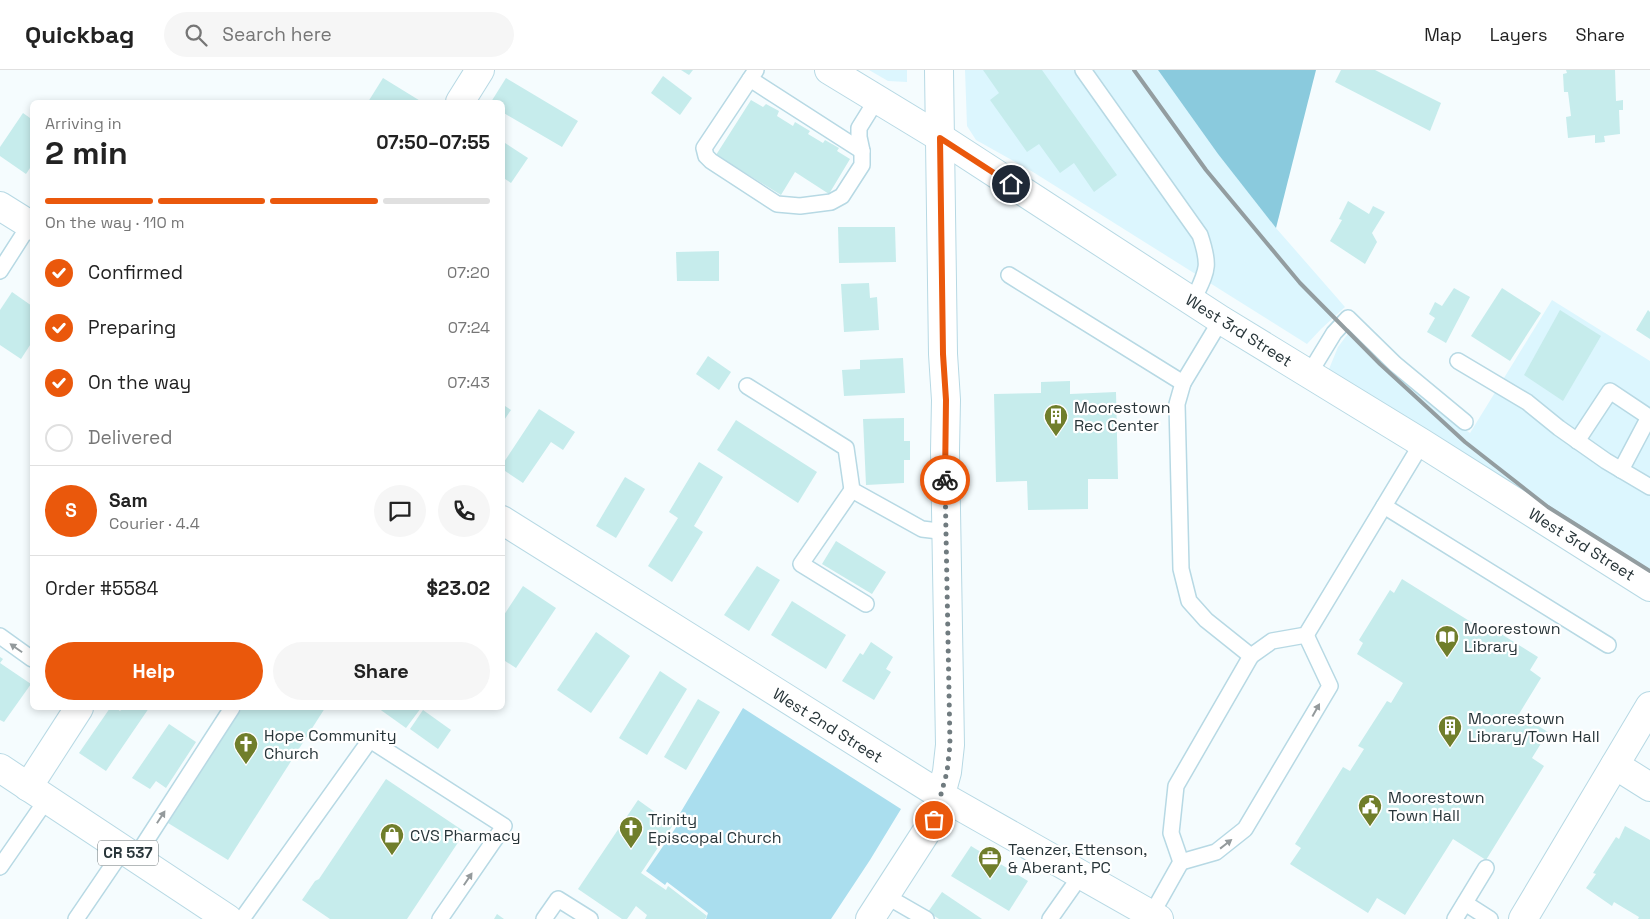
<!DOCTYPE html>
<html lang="en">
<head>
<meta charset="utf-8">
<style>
	body { margin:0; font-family:"Space Grotesk",sans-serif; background:#f6f6f6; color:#222; height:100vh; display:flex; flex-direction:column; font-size:19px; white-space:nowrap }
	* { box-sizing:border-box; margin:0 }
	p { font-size:16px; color:#767676 }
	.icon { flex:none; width:28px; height:28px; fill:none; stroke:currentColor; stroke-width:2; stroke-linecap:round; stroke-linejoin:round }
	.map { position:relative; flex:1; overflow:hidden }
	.side { position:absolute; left:30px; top:30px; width:475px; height:610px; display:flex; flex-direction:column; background:#fff; border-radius:8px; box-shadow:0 2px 8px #0003 }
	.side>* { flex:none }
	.pin { position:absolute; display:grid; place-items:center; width:42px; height:42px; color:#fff; margin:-21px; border:2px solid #fff; border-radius:50%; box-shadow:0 1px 5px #0007 }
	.courier { position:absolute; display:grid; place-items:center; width:50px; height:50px; margin:-25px; border:4px solid #ea580c; border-radius:50%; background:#fff; color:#222; box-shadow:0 1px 6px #0007 }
	.summary em { font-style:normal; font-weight:700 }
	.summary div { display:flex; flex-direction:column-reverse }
	.summary { display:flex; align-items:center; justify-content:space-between; height:85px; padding:0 15px }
	h1 { font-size:32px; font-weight:700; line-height:38px }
	.bar { display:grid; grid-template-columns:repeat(4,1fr); gap:8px 5px; align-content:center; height:60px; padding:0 15px }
	.bar i { height:6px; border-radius:4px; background:#e0e0e0 }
	.bar .current { background:#ea580c }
	.bar p { grid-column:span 4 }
	.line { display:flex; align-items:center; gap:12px; padding:0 15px; border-top:1px solid #e0e0e0 }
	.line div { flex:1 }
	.round { display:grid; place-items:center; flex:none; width:52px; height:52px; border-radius:26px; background:#f6f6f6 }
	ol { padding:0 15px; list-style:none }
	li { display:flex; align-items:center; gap:15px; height:55px }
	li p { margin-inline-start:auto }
	li .icon { padding:5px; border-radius:50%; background:#ea580c; color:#fff; stroke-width:4 }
	li:last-child { color:#767676 }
	li i { width:28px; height:28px; border:2px solid #e0e0e0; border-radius:50% }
	.cta { display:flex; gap:10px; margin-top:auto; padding:10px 15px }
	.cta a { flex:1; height:58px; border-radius:30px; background:#ea580c; color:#fff; font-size:20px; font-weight:700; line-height:58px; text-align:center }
	.cta a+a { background:#f6f6f6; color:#222 }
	header { display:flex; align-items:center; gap:30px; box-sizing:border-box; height:70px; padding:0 25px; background:#fff; border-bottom:1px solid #e0e0e0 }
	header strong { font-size:24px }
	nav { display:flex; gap:28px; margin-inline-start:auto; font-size:18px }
	.search { width:350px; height:45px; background:#f6f6f6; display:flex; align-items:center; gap:12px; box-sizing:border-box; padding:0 18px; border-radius:28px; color:#767676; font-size:19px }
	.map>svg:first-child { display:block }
	.built { fill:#dcf6fe }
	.green { fill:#aadeee }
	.forest { fill:#8acadd }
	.building { fill:#c6ecec }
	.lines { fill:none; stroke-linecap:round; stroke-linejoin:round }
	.lane-casing { stroke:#b7d9e4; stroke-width:18 }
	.street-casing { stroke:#b7d9e4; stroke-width:30 }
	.secondary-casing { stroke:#b7d9e4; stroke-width:30 }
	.primary-casing { stroke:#b7d9e4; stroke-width:30 }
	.lane { stroke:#fff; stroke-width:15 }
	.street { stroke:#fff; stroke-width:28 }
	.secondary { stroke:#fff; stroke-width:28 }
	.primary { stroke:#fff; stroke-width:28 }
	.rail { stroke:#939da0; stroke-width:4 }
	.oneway { fill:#949a9c }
	.done { stroke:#707b7f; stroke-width:5; stroke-dasharray:0 9 }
	.route { stroke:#ea580c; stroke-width:6 }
	.labels { text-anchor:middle; stroke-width:4.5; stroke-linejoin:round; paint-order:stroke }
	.shield { fill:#fff; stroke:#697275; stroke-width:1 }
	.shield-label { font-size:15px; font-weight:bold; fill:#29363a }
	.street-label { font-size:16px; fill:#29363a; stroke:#fff }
	.poi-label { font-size:16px; fill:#29363a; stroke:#fff; text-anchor:start }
</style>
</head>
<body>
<header>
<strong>Quickbag</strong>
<div class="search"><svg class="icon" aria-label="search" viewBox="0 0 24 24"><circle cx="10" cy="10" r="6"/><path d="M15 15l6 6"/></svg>Search here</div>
<nav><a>Map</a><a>Layers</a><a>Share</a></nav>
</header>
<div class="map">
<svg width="1650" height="849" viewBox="0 0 1650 849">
	<rect width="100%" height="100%" fill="#f5fcfe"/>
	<g class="built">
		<polygon points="869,0 907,0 907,12 888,11"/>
		<polygon points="965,0 1158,0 1218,84 1276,158 1345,237 1321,259 1307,274 1033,102 976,70 967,56"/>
		<polygon points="1552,230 1650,291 1650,511 1486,399 1329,299 1338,277 1353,257 1460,356 1470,363"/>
	</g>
	<polygon class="green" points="743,638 901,739 870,790 831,849 706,849 708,843 667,812 665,815 646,801 679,753 676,750"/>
	<polygon class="forest" points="1158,0 1316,0 1276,158 1218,84"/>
	<g class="building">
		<polygon points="681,0 693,0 689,5"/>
		<polygon points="983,0 1042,0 1117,105 1094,122 1074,93 1060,103 1039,74 1027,82 990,30 999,23"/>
		<polygon points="1341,0 1375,0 1441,33 1430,61 1335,12"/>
		<polygon points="1566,0 1615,0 1616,31 1623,30 1623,40 1619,40 1620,64 1604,66 1605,72 1595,73 1595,65 1568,68 1566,47 1571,46 1568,22 1564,22 1563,4 1567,3"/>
		<polygon points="663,6 692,28 680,45 651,23"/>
		<polygon points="383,8 422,32 368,32"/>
		<polygon points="506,8 578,51 562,77 502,42 502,32 491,32"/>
		<polygon points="751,30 763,37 766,34 779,41 777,46 793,56 795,52 810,61 808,64 823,73 825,70 839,78 837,81 850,89 829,124 795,102 781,125 716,85"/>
		<polygon points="23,43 30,48 32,44 32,95 26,104 0,86 0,77"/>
		<polygon points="502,71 528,88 511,113 502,107"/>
		<polygon points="1348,131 1369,144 1373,136 1385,142 1372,163 1377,172 1365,194 1330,171 1342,150 1339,149"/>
		<polygon points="838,157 895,157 896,192 839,193"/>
		<polygon points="719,181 719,211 677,211 676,182"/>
		<polygon points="869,213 870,228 877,227 879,260 844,262 841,214"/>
		<polygon points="1454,218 1470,227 1446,273 1427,262 1435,248 1429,244 1435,232 1442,236"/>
		<polygon points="1502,218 1541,243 1510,291 1471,266"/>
		<polygon points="12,222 32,236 32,272 21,289 0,275 0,240"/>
		<polygon points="1560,240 1601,266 1563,331 1524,305"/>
		<polygon points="1648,240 1650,242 1650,269 1636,260"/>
		<polygon points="708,286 731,302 719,320 696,304"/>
		<polygon points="903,288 905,323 844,326 842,300 860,299 860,290"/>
		<polygon points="1070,311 1070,324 1116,322 1118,409 1088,409 1088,439 1028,440 1027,411 996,412 994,324 1041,323 1041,312"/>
		<polygon points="502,334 511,340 502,353"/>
		<polygon points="539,339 575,362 563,380 551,372 523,413 502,399 502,395"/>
		<polygon points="904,348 904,371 910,371 910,390 904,390 904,413 866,415 863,349"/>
		<polygon points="736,350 817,402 798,433 717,380"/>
		<polygon points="699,392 723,407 694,456 703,462 672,512 648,496 678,448 669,442"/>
		<polygon points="625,407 645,419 616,468 596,456"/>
		<polygon points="836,471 886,502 872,524 822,494"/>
		<polygon points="757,496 780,510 749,561 724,545"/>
		<polygon points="1402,509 1487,562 1490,557 1538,587 1530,600 1541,608 1519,644 1548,662 1532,688 1544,696 1486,790 1453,769 1405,845 1377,828 1368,843 1290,794 1301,778 1295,774 1343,697 1350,701 1364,679 1358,676 1387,631 1391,633 1403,613 1357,584 1363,573 1359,570 1390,520 1394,523"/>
		<polygon points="523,516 556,538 516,598 502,589 502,548"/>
		<polygon points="792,531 846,565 826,599 771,565"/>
		<polygon points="596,562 630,586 591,643 557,620"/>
		<polygon points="871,572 893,587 886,599 891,602 874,630 842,611 860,583 863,585"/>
		<polygon points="0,587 3,589 0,593 31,614 4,652 0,650"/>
		<polygon points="660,601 687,619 647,685 619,668"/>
		<polygon points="698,629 720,642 686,700 664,687"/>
		<polygon points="110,638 116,638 120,641 123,638 149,638 106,701 79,683"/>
		<polygon points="242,638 325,638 228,790 168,753"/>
		<polygon points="378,638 421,638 406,658"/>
		<polygon points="423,640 451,660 438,679 410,659"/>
		<polygon points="169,654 196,672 166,718 156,711 150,719 132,708"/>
		<polygon points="386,709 465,762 407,849 330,849 302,830 315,811 319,809"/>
		<polygon points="638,730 673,755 641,803 666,820 668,816 707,846 705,849 645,849 647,845 636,836 627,849 622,849 578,819"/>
		<polygon points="1625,756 1650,770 1650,849 1638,849 1639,847 1614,832 1612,836 1586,818 1596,804 1593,803 1616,767 1619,769"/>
		<polygon points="971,776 1028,811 1009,841 951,806"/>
		<polygon points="942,822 982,849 939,849 928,842"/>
		<polygon points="497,844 504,849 494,849"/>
	</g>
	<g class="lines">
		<g class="lane-casing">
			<g id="lane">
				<polyline points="756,0 704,78 706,86 711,91 777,134 800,136 831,132 842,126 862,95 862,81 859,67 859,58 877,29"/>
				<path d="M1083,0L1200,165C1211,198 1207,200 1193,231"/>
				<polyline points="750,9 862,81"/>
				<polyline points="0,201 30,154"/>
				<polyline points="1009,205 1183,313 1221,250"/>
				<polyline points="1458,291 1527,332 1559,358 1606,391 1650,417"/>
				<polyline points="1309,304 1334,263 1348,248 1395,294 1465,352"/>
				<polyline points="1183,313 1177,334 1181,499 1189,531 1206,550 1251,586 1272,571 1306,565 1422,373"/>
				<polyline points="747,316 846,378 852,420 922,459 947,462"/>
				<polyline points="1577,371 1610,321 1649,347 1621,400"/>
				<polyline points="852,420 801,494 866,534"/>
				<polyline points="1384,436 1608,575"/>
				<polyline points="0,566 32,589"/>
				<polyline points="135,788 232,638"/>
				<polyline points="1181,792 1216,782 1245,759 1330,616 1306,565"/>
				<polyline points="0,797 47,729"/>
				<polyline points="886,826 926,849"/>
				<polyline points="1465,833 1490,849"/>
				<polyline points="76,849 123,780"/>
				<polyline points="242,849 370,670 504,756 440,849"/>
				<polyline points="544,849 558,829 590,849"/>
				<polyline points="1050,849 1081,805"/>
				<polyline points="1149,849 1181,792 1171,763 1176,716 1251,586"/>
				<polyline points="1455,849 1486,798"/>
			</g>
		</g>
		<g class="street-casing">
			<g id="street">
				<polyline points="829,0 941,68 1221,250 1422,373 1650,517"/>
				<polyline points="460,32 480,0"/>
				<polyline points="0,136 32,156"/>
				<polyline points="502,450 942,726 1159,849"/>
				<polyline points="1615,695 1650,717"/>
				<polyline points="28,717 79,638"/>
				<polyline points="1523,849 1650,636"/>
			</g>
		</g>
		<g class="secondary-casing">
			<polyline id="secondary" points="870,849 934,750 947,702 950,675 945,381 946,330 943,284 939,0"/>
		</g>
		<g class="primary-casing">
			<polyline id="primary" points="0,698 228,849"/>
		</g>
		<use href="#lane" class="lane"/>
		<use href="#street" class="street"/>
		<use href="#secondary" class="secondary"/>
		<use href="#primary" class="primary"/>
		<polyline class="rail" points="1134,0 1206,100 1300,213 1380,294 1465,372 1548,437 1650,501"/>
	</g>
	<defs><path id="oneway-solid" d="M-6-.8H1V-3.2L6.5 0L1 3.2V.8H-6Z" transform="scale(1.25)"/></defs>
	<g class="oneway">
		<use href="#oneway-solid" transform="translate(16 578) rotate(-145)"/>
		<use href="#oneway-solid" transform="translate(1316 640) rotate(-61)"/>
		<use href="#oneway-solid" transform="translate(161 747) rotate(-57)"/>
		<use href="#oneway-solid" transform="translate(1226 774) rotate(-38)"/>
		<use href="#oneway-solid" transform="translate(468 809) rotate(-56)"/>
	</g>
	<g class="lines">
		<polyline class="done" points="934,750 947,702 950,675 945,410"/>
		<polyline class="route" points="945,410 946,330 943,284 940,68 1011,114"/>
	</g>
	<defs>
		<g id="building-pin" transform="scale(1.25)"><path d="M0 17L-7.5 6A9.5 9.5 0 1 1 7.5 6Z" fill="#707e2b" stroke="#fff"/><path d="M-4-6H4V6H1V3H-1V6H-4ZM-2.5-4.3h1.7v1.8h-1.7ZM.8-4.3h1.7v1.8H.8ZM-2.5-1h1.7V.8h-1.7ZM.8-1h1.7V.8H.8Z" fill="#fff"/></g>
		<g id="library-pin" transform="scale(1.25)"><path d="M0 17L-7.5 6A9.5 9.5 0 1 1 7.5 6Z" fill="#707e2b" stroke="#fff"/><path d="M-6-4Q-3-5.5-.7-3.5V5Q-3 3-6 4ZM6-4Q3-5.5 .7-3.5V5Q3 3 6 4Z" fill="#fff"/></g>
		<g id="church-pin" transform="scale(1.25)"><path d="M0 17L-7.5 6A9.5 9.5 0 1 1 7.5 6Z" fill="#707e2b" stroke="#fff"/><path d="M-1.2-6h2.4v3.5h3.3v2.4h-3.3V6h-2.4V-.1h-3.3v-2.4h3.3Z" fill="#fff"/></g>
		<g id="civic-pin" transform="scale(1.25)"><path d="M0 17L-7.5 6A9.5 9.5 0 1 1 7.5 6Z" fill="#707e2b" stroke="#fff"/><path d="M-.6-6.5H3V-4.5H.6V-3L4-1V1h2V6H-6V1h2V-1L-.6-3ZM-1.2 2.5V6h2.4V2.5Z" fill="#fff"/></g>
		<g id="shop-pin" transform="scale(1.25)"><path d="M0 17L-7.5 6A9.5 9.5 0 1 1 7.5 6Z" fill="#707e2b" stroke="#fff"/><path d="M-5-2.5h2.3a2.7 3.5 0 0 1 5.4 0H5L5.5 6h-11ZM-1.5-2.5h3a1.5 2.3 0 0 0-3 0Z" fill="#fff"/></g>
		<g id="office-pin" transform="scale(1.25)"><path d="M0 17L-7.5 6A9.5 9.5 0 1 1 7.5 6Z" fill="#707e2b" stroke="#fff"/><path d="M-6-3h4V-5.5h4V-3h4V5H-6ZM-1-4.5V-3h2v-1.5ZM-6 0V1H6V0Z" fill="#fff"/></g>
	</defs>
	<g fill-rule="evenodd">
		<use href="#building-pin" x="1056" y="346"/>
		<use href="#library-pin" x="1447" y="567"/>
		<use href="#building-pin" x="1450" y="657"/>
		<use href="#church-pin" x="246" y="674"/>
		<use href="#civic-pin" x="1370" y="736"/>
		<use href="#church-pin" x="631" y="758"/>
		<use href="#shop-pin" x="392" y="765"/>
		<use href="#office-pin" x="990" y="788"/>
	</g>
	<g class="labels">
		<rect class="shield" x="98" y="770.5" width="60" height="25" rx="4"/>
		<g class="shield-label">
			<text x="128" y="788">CR 537</text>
		</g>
		<g class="street-label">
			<text transform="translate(1239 260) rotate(32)" y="6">West 3rd Street</text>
			<text transform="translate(1582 474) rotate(32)" y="6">West 3rd Street</text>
			<text transform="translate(828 655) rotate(32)" y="6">West 2nd Street</text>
		</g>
		<g class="poi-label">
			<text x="1074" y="343">Moorestown<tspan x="1074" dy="18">Rec Center</tspan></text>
			<text x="1464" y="564">Moorestown<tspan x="1464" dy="18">Library</tspan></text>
			<text x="1468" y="654">Moorestown<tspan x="1468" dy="18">Library/Town Hall</tspan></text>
			<text x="264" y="671">Hope Community<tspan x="264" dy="18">Church</tspan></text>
			<text x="1388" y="733">Moorestown<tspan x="1388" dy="18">Town Hall</tspan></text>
			<text x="648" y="755">Trinity<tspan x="648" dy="18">Episcopal Church</tspan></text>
			<text x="410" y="771">CVS Pharmacy</text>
			<text x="1008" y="785">Taenzer, Ettenson,<tspan x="1008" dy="18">&amp; Aberant, PC</tspan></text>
		</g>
	</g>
</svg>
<div class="pin" style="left:934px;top:750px;background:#ea580c"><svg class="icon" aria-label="bag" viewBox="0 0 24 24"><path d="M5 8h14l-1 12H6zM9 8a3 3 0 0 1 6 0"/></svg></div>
<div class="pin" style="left:1011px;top:114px;background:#1f2937"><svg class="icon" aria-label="home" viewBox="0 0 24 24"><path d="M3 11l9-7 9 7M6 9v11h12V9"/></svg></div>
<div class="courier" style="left:945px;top:410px"><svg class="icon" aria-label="bike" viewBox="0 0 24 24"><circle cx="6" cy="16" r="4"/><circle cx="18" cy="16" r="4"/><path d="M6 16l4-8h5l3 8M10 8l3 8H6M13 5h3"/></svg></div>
<section class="side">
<div class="summary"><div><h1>2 min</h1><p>Arriving in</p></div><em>07:50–07:55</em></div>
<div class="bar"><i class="current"></i><i class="current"></i><i class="current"></i><i></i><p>On the way · 110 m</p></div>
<ol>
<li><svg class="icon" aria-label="check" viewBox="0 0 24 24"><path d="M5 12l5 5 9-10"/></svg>Confirmed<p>07:20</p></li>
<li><svg class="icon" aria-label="check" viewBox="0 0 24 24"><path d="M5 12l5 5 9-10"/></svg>Preparing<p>07:24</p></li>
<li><svg class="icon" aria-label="check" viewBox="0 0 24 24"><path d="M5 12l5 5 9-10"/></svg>On the way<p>07:43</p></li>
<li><i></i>Delivered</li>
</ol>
<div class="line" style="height:90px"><b class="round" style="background:#ea580c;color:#fff">S</b><div><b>Sam</b><p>Courier · 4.4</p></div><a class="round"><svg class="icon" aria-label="chat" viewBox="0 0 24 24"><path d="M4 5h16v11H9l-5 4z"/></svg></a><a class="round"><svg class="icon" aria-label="phone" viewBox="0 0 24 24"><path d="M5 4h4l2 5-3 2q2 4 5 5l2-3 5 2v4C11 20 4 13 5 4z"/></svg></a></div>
<div class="line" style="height:65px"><div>Order #5584</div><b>$23.02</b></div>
<div class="cta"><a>Help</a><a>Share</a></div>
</section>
</div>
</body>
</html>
